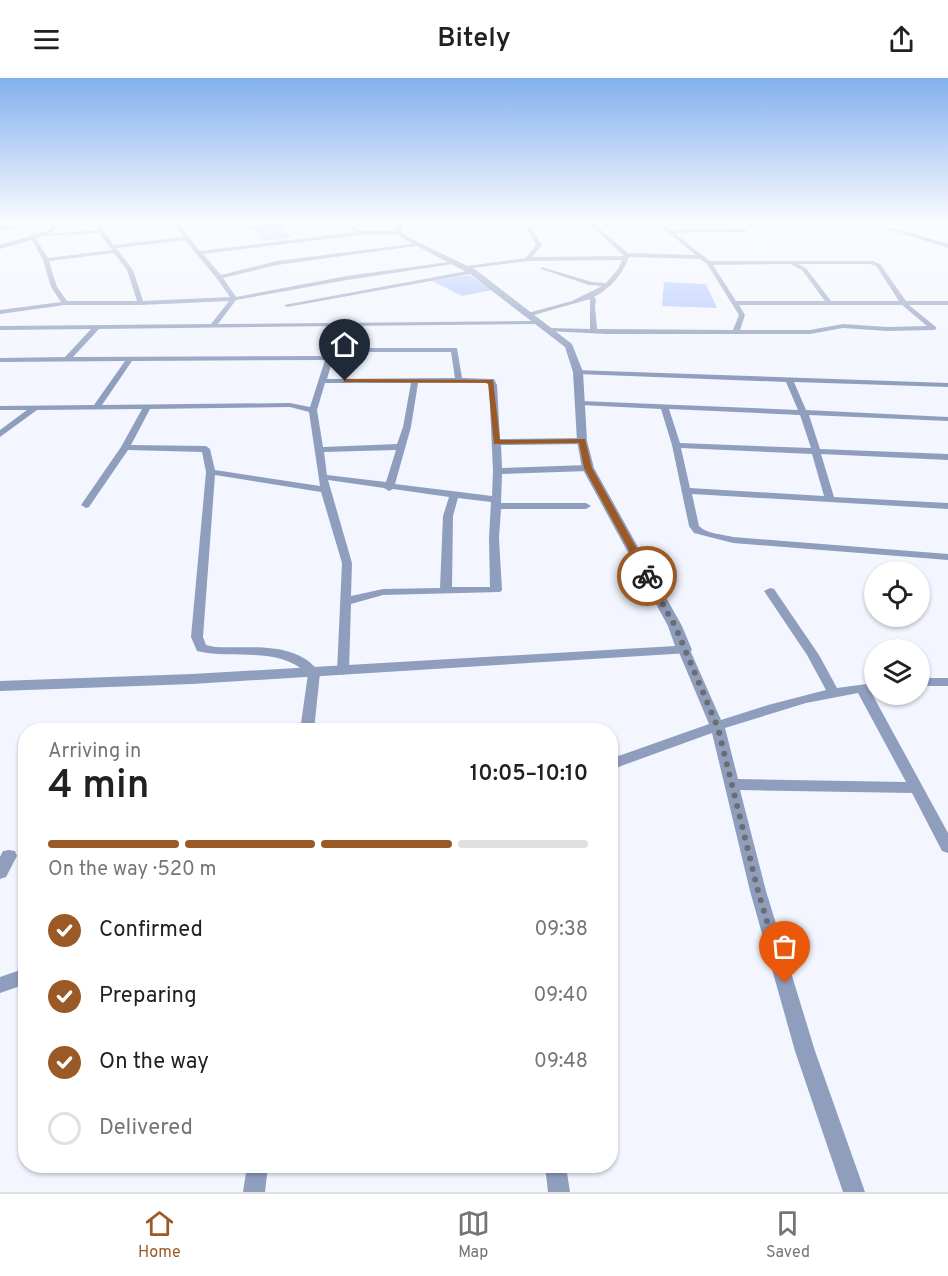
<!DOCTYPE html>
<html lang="en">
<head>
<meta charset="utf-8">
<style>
	body { margin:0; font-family:Overpass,sans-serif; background:#f6f6f6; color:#202124; height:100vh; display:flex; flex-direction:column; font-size:22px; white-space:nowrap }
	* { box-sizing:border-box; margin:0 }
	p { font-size:20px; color:#757577 }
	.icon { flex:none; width:33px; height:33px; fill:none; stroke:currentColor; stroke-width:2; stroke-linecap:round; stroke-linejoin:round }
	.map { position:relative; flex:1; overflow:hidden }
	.side { position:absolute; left:18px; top:645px; width:600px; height:450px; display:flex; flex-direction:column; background:#fff; border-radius:24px; box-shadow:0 2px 4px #0004 }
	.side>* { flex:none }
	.fabs { position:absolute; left:864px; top:483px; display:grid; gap:12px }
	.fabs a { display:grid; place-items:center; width:66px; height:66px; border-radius:50%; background:#fff; box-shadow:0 2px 4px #0004; font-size:30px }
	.pin { position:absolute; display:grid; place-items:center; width:51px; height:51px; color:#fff; margin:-62px -26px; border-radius:50% 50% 50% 0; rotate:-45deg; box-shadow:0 0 6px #0007 }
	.pin .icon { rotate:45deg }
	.courier { position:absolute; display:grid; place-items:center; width:60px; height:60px; margin:-30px; border:4px solid #9b5a25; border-radius:50%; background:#fff; color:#222; box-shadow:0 2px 8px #0007 }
	.head em { font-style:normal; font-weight:600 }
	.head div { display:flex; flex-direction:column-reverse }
	.head { display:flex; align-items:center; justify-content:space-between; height:102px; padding:0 30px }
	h1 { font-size:39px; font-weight:600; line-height:45px }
	.bar { display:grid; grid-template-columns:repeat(4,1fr); gap:9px 6px; align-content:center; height:72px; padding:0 30px }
	.bar i { height:8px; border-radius:4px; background:#e0e0e0 }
	.bar .active { background:#9b5a25 }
	.bar p { grid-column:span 4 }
	ol { padding:0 30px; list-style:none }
	li { display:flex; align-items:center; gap:18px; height:66px }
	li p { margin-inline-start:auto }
	li .icon { padding:6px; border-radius:50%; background:#9b5a25; color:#fff; stroke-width:4 }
	li:last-child { color:#757577 }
	li i { width:33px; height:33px; border:3px solid #e0e0e0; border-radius:50% }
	header { display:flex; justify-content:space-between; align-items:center; height:78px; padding:0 30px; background:#fff; font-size:27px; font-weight:600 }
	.menu { display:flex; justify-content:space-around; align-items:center; height:84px; border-top:2px solid #e0e0e0; background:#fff; font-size:16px; color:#757577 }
	.menu a { display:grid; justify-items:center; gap:3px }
	.menu .active { color:#9b5a25 }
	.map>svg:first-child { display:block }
	.green { fill:#adc4fc }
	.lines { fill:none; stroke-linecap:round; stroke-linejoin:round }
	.minor { fill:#909ebe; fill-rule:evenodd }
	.tertiary { fill:#909ebe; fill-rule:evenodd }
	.route { fill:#9b5a25 }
	.done { stroke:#6b6d73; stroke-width:6; stroke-dasharray:0 10.8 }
</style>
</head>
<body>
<header><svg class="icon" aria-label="menu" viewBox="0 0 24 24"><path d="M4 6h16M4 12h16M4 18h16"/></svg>Bitely<svg class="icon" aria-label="share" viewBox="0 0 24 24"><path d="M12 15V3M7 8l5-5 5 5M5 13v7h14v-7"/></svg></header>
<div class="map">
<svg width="948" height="1114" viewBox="0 0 948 1114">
	<rect width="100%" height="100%" fill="#f3f6fe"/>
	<g class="green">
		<polygon points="280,147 291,160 264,163 253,149"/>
		<polygon points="469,197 492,212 462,218 432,203"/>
		<polygon points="664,204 706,206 717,230 662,228"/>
	</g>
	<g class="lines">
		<g class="minor">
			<polygon points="37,144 47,144 0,153 0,149"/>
			<path d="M56,144H60L53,154L48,156L98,152L99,144H103V153L114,167L183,159L173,144H177L200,173L355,154L343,144H348L360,153H401L399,156L359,157L203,176L221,197L277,183L419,165L422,167L277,187L223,200L236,219L347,198L456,183L459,185L347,202L236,222L218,246L542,243L543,244L540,246L343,248L336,270H457L462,300L491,301H494L497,307L500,361L582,360L586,363L582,366L501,367L502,390L588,387L593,390L588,393L502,396L501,425H586L591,428L586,431H501L499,460L502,512L500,514L383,517L351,526L349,593L343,597L337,593L342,485L321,414L215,397L203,559L206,567L215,569C251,571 296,562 320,595L314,652H300L308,596C277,567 234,582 197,573L191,559L206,394L202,374L128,372L89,429L86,430L81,427L121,369L142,331L37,332L0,359V352L27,332H0V328L94,327L125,283L0,284V280L65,279L91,251L0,252V248L211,246L229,223L141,227H65L0,236V232L61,224L51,209L43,182L32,162L0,171V167L49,152ZM99,155L112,172L48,180L36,161L42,158ZM185,162L218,202L230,219L143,223L133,192L116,170ZM114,175L127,192L137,223H67L57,209L49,183ZM336,248L327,278L73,279L99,251ZM335,274H451L455,300L327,301ZM325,282L310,329L290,325L102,327L132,283ZM484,304L489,307L493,393L492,418L395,406L411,349L418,305ZM325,305H411L403,349L397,366L323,369L317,332ZM290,329L309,334L320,408L215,392L210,371L206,368L131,367L150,331ZM396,372L386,404L327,397L324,374ZM328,402L384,410L389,413L393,411L449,419L443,438L440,510L383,511L351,518L352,485ZM458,420L491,424L489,460L490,509H452L453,438Z"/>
			<polygon points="282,144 284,147 249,152 246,150"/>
			<path d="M523,144H527L542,167L532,179L624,178L587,144H592L628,175L696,177L655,144H660L670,152L745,151L747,154L674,155L710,183H873L880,186L906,223H948V227H909L936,249V251L934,252L887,253L843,250L810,256H606L549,253L547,252V250L590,251V221L530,238L527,236L528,235L572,223L602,208L589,207L541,191V189L592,204L606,205L618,191L622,182L528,183L465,191L467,188L526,180L536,167ZM629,179L700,181L707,186L739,237L733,252L597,251L595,229L596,221L594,219C612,209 622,197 629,179ZM790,186L802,192L825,223H736L713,187ZM798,186H870L876,188L899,223H831L806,190ZM739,227H902L927,248L887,249L843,246L810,252H740L745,237Z"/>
			<polygon points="866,144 872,144 948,166 948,170"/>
			<rect x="944" y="144" width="4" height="1"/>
			<polygon points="473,192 475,195 287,229 284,227"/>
			<path d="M575,292L948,305V309L794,304L806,332L948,339V343L809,337L820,371L948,376V382L821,376L834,419L948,425V431L692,416L699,448C707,456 722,456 733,459L948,476V482L733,465L694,455L689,448L672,367L661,331L581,327L577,325L581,323L798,332L786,304L578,296H575ZM669,331L800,337L811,370L680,365ZM681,370L812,376L824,418L690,410Z"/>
			<path d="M770,510L774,511L819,577L837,610L874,605V613L871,614L948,755V775L942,773L912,715L740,712L766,813L815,973L865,1114H843L795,973L750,813L712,655L610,692V681L709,646L678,572L680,569H688L690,572L721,642L768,627L826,612L807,577L764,513ZM858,615L906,704L738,701L725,650L806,625Z"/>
			<rect x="920" y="600" width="28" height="8"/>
			<polygon points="9,772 15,773 17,778 6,799 0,801 0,779 3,773"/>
			<polygon points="26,890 26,906 0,915 0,899"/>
			<polygon points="247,1088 268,1088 265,1114 243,1114"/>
			<polygon points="545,1088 566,1088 570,1114 548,1114"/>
		</g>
		<polygon class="tertiary" points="397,144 403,144 402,154 406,158 476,192 572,266 583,294 587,363 594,390 682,548 692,572 689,575 192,606 0,613 0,603 192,596 675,568 668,548 582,390 577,363 573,294 565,269 470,196 402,160 396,154"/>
	</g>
	<linearGradient id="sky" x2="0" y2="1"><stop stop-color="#83b0ed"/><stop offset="0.48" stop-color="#fafbff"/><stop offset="1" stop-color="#fafbff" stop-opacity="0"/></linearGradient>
	<rect width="948" height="300" fill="url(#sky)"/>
	<polygon class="route" points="345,301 493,302 500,362 585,361 592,390 652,498 647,500 643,498 584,390 579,365 494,366 488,305 343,304"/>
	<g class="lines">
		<polyline class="done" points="647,498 675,548 718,650 758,813 785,905"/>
	</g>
</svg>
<div class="fabs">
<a><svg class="icon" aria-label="locate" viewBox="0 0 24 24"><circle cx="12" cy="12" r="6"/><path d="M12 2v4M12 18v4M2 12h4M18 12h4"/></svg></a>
<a><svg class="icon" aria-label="layers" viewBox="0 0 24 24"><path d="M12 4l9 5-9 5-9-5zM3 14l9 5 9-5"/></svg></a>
</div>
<div class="pin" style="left:785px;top:905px;background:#ea580c"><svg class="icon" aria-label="bag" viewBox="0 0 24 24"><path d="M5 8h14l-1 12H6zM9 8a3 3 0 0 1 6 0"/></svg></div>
<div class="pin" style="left:345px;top:303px;background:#1f2937"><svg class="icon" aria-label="home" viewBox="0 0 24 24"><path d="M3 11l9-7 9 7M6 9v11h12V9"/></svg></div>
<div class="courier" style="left:647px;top:498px"><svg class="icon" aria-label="bike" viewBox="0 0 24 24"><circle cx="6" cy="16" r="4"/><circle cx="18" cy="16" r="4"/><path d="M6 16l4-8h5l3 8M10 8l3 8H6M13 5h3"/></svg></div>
<section class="side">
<div class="head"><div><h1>4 min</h1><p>Arriving in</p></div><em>10:05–10:10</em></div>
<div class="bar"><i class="active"></i><i class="active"></i><i class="active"></i><i></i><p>On the way · 520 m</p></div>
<ol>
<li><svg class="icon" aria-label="check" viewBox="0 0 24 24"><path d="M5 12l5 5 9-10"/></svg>Confirmed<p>09:38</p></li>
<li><svg class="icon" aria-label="check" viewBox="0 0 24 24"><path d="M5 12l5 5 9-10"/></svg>Preparing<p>09:40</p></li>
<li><svg class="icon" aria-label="check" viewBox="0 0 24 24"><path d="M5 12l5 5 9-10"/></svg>On the way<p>09:48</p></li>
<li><i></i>Delivered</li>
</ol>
</section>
</div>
<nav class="menu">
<a class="active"><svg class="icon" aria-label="home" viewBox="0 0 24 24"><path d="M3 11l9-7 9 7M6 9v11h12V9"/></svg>Home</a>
<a><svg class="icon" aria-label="map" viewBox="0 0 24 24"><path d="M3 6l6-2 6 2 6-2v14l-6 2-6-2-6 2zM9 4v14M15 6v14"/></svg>Map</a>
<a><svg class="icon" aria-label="saved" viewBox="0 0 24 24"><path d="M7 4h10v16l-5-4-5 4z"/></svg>Saved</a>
</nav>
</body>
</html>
